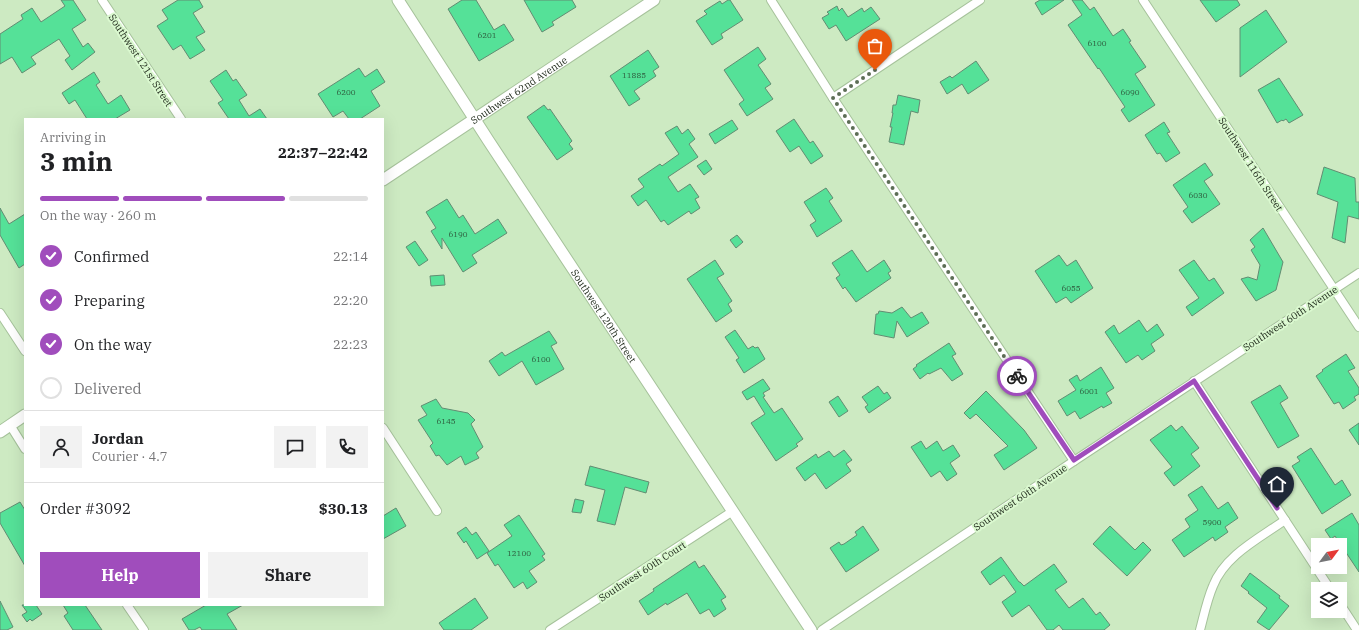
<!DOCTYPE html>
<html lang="en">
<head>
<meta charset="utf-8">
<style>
	body { margin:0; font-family:"IBM Plex Serif",serif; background:#f2f2f2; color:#202124; height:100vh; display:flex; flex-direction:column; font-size:15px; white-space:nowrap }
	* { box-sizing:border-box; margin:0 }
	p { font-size:13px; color:#757577 }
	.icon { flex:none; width:22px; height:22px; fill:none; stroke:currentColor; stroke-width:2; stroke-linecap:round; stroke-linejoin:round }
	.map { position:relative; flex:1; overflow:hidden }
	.side { position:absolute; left:24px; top:118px; width:360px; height:488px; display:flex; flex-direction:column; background:#fff; border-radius:0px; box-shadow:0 4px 16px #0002 }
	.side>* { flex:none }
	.needle { width:26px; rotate:58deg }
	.tools { position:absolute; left:1311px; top:538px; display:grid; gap:8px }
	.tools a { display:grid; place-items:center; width:36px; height:36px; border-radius:0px; background:#fff; box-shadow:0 4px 16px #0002; font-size:20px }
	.pin { position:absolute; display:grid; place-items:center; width:34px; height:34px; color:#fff; margin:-41px -17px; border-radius:50% 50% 50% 0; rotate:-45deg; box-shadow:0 0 4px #0007 }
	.pin .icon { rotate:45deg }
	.courier { position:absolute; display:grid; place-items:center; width:40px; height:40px; margin:-20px; border:3px solid #a04dbc; border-radius:50%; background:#fff; color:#222; box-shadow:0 1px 5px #0007 }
	.head em { font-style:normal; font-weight:800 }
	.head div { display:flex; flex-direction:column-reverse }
	.head { display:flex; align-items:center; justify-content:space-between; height:68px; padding:0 16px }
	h1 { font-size:26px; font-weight:800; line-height:30px }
	.bar { display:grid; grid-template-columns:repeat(4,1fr); gap:6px 4px; align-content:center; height:48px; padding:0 16px }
	.bar i { height:5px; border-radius:3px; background:#e0e0e0 }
	.bar .on { background:#a04dbc }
	.bar p { grid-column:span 4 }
	.line { display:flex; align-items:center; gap:10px; padding:0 16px; border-top:1px solid #e0e0e0 }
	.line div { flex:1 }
	.round { display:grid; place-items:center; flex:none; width:42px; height:42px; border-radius:0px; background:#f2f2f2 }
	ol { padding:0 16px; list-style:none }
	li { display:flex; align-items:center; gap:12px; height:44px }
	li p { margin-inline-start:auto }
	li .icon { padding:4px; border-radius:50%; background:#a04dbc; color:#fff; stroke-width:4 }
	li:last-child { color:#757577 }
	li i { width:22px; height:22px; border:2px solid #e0e0e0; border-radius:50% }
	.action { display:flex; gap:8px; margin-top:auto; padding:8px 16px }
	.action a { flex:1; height:46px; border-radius:0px; background:#a04dbc; color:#fff; font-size:16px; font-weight:800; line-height:46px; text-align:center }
	.action a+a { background:#f2f2f2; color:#202124 }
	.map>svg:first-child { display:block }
	.building { fill:#55e198; stroke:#628c72 }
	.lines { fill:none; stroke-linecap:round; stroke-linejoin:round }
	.minor-casing { stroke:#a6c29b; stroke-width:10 }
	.tertiary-casing { stroke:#a6c29b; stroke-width:13 }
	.minor { stroke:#fff; stroke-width:8 }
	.tertiary { stroke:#fff; stroke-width:11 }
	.done { stroke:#5d6e56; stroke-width:4; stroke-dasharray:0 7.2 }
	.route { stroke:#a04dbc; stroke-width:5 }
	.labels { text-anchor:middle; stroke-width:4; stroke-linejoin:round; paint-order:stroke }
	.number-label { font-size:8px; fill:#2d583b }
	.street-label { font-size:10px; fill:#202b1c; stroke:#daf8cf }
</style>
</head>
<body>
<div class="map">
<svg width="1359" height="630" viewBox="0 0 1359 630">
	<rect width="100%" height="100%" fill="#cdeac2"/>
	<g class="building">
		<polygon points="61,0 73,0 86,20 72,29 83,47 88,43 95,52 72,70 65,60 70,56 59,39 31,57 36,64 22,73 12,57 0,64 0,34 23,19 21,15 32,8 41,22 65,6"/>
		<polygon points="178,0 199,0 203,7 193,13 205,32 196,37 205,50 190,59 181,45 173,50 157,26 168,19 162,10"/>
		<polygon points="462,0 476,0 494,30 504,24 514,40 479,61 448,9"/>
		<polygon points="524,0 572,0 576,7 552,22 554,25 542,32"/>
		<polygon points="728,0 730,0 743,20 721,34 723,38 712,45 696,21 707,14 704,11 720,1 722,4"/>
		<polygon points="1040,0 1064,0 1042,15 1035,3"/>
		<polygon points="1072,0 1082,0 1090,10 1094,7 1113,36 1123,29 1131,41 1129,42 1146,67 1135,74 1155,105 1129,122 1121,110 1125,107 1099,68 1098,69 1068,25 1082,15"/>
		<polygon points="1200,0 1237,0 1240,5 1216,22"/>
		<polygon points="837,6 839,11 842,8 848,17 862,8 864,12 871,7 880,19 846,41 836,25 829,29 822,18 829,14 827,12"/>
		<polygon points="1266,10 1287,42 1240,77 1240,28"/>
		<polygon points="758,47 766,59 758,65 771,84 765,88 773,99 747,116 739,104 744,100 724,70"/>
		<polygon points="648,50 659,67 653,71 656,76 634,91 640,99 629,106 610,76"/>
		<polygon points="976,61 989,80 968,94 962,84 947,94 940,82 950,76 952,78"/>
		<polygon points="359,68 365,77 377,69 385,82 371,91 380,106 360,119 349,119 343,111 333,117 318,94"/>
		<polygon points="226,70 233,81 236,79 247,95 239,100 249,116 260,109 267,119 229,119 218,103 223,100 210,81"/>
		<polygon points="94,72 100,82 96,85 108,104 121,95 130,110 115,119 87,119 75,100 69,104 62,93"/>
		<polygon points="1279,78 1303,115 1289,123 1286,119 1283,121 1282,120 1277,123 1258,90"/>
		<polygon points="898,95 920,100 918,113 911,111 904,145 889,142 892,127 890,127 893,113 892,113 893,105 896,105"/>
		<polygon points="544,105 548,110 550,109 572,141 569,144 573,149 557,160 527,117"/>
		<polygon points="794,119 810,143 813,141 823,156 811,164 799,146 790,152 776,131"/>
		<polygon points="732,120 738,129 715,144 709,134"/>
		<polygon points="1164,122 1170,132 1167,133 1180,153 1166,162 1160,153 1157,154 1145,135"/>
		<polygon points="677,126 682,134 688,129 695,139 689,144 698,157 668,177 678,192 690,184 699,197 695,199 700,208 691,214 689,211 668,225 664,220 661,222 646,200 638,206 631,196 644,187 638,179 660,164 662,166 679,154 665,133"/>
		<polygon points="706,160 712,169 704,175 697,166"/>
		<polygon points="1205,163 1213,175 1204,181 1220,204 1192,223 1183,211 1188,207 1173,185"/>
		<polygon points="1324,167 1355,178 1356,202 1359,202 1359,219 1348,216 1345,243 1332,238 1338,202 1317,194"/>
		<polygon points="826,188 833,198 829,201 842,221 817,237 810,225 816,221 804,202"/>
		<polygon points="447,199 459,218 463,215 475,234 498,219 507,233 472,255 477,263 463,272 442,238 442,249 431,231 436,228 426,212"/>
		<polygon points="0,208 9,224 25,214 25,264 19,268 0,235"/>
		<polygon points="1263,228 1283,262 1276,290 1256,301 1241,279 1248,277 1257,280 1260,265 1251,250 1255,247 1250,240"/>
		<polygon points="737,235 743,242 736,248 730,240"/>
		<polygon points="415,241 428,260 419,266 406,247"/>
		<polygon points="852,250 867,272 884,260 891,271 888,273 891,278 856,302 845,287 843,289 836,278 840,275 832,263"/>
		<polygon points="1059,255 1067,266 1076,260 1093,288 1071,303 1066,297 1056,303 1035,271"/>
		<polygon points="715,260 724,274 717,278 732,301 728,304 732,311 716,322 687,279"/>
		<polygon points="1194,260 1209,281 1214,278 1224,293 1192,316 1186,307 1199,298 1179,270"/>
		<polygon points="444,275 445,285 431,286 430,276"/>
		<polygon points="902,307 911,318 922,312 929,323 907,337 897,321 894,338 874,334 876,314 878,314 879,311 892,313"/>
		<polygon points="1139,320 1147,332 1157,324 1164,335 1151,344 1155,351 1142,360 1138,355 1126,363 1105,332 1114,325 1119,334"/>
		<polygon points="735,330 748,349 753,346 755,348 758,347 765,359 744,373 736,360 739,358 725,337"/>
		<polygon points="549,331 557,343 551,346 564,369 536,385 522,361 499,376 489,361 502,352 505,356"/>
		<polygon points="949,343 956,354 952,356 963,374 952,381 941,368 929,374 928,373 920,379 913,369 917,366 916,365"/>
		<polygon points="1346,354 1355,368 1348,371 1359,388 1359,394 1354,397 1356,400 1343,409 1339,402 1334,404 1316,376 1323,371 1322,370"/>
		<polygon points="1101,367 1114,388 1106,393 1112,403 1103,408 1102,406 1080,419 1075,411 1067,416 1058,401 1076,390 1069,380 1077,375 1080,381"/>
		<polygon points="763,379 770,389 763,393 765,396 763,397 774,413 782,408 803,439 796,444 798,446 776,461 751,423 765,414 754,396 747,400 742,392"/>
		<polygon points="1280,385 1288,398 1280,403 1299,436 1278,448 1251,402"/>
		<polygon points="878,386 884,394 887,392 891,398 869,413 865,407 868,405 862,397"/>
		<polygon points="986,391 1024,430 1037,448 1004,470 994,455 1008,446 976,414 970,419 964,413"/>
		<polygon points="838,396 848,411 839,417 829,402"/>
		<polygon points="436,399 442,408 468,413 475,420 471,424 483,447 476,453 479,458 465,465 461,456 447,465 439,455 436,456 430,446 433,443 418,420 427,415 421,406"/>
		<polygon points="1359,423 1359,445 1349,430"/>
		<polygon points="1171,425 1176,431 1182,426 1199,448 1191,454 1200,466 1174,486 1164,473 1172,467 1150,440"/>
		<polygon points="921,441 926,449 937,441 943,451 953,445 960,456 950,463 957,474 947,481 940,471 931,477 911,447"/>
		<polygon points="1311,448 1335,485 1342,480 1351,495 1322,514 1292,466 1300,461 1297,457"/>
		<polygon points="844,450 852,460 846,464 851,471 826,489 815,473 805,481 796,468 816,454 818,458 829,451 834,457"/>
		<polygon points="590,466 649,482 646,493 625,487 615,525 597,521 605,490 585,485"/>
		<polygon points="1202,486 1218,509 1228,502 1238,518 1225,527 1228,532 1215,541 1213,537 1184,557 1172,540 1190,527 1185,519 1198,510 1188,495"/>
		<polygon points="575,499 584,501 581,513 572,512"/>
		<polygon points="20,502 25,510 25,566 0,523 0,513"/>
		<polygon points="396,508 406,526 383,539 383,516"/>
		<polygon points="1352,513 1359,525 1359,572 1335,536 1331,539 1325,530"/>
		<polygon points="519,515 545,554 542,556 545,560 529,571 537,582 527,589 523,582 514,588 498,564 495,566 487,553 512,536 504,525"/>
		<polygon points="863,526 879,550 846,572 830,548 839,542 841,545 844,544 857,535 855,532"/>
		<polygon points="1110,526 1135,550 1143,542 1151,550 1127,576 1093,544"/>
		<polygon points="466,527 472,535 476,532 489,551 477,559 466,541 464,543 457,533"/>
		<polygon points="1001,557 1019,582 1020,582 1024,586 1054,564 1067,582 1055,590 1069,608 1083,598 1096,615 1100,612 1110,625 1104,630 1063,630 1059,625 1053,630 1047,630 1029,605 1012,617 1002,602 1016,592 1004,575 990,585 981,572"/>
		<polygon points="695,561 699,568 704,565 726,597 721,600 726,609 714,617 709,609 700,614 687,593 667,605 666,603 648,615 639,601 654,591 653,589"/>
		<polygon points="1250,573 1280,596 1279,598 1289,606 1269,630 1257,622 1267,608 1248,593 1249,592 1241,586"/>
		<polygon points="475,598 488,618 471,630 444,630 439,623"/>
		<polygon points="0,601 13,627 7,630 0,630"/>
		<polygon points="22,605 36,605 42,614 32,621 30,619 27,622 22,615 27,612"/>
		<polygon points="63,605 85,605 102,630 73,630 64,616 68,613"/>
		<polygon points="206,605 243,605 227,614 237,630 202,630 200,627 194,630 189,630 182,619"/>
	</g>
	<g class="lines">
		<g class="minor-casing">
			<g id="minor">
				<polyline points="102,0 181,119"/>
				<polyline points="771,0 833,98 1074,461"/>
				<polyline points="1143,0 1359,327"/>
				<polyline points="833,98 980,0"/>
				<polyline points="0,313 25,351"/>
				<polyline points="1194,381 1330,589"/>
				<polyline points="10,425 25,449"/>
				<polyline points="383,428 437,511"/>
				<polyline points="1340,604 1357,630"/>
				<polyline points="127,605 144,630"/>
				<polyline points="550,630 733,511"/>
				<polyline points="822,630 1074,461 1359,273"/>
				<path d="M1200,630C1204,615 1207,600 1213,586C1225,555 1260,538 1285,520"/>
			</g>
		</g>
		<g class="tertiary-casing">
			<g id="tertiary">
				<path id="s1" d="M398,0L488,140L811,630"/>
				<path id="s2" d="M383,180L654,0"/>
				<polyline points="0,432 25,415"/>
			</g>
		</g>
		<use href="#minor" class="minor"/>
		<use href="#tertiary" class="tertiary"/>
	</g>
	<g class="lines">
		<polyline class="done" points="875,70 833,98 1017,376"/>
		<polyline class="route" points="1017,376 1074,460 1194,381 1277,508"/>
	</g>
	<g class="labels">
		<g class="number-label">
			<text x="487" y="38">6201</text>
			<text x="1097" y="46">6100</text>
			<text x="634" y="78">11885</text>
			<text x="346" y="95">6200</text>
			<text x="1130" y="95">6090</text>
			<text x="1198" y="198">6030</text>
			<text x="458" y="237">6190</text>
			<text x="1071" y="291">6055</text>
			<text x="541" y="362">6100</text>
			<text x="1089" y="394">6001</text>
			<text x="446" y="424">6145</text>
			<text x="1212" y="525">5900</text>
			<text x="519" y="556">12100</text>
		</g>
		<g class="street-label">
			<text transform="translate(141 60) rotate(57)" y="4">Southwest 121st Street</text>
			<text dy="4" stroke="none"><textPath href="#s2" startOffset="163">Southwest 62nd Avenue</textPath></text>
			<text transform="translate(1251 164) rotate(57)" y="4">Southwest 116th Street</text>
			<text dy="4" stroke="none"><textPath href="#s1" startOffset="377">Southwest 120th Street</textPath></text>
			<text transform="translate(1290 318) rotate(-33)" y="4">Southwest 60th Avenue</text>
			<text transform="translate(1020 497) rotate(-34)" y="4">Southwest 60th Avenue</text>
			<text transform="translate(642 571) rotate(-33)" y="4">Southwest 60th Court</text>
		</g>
	</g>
</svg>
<div class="tools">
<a><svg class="needle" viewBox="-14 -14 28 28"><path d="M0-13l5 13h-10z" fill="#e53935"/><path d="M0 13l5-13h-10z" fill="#757577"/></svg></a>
<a><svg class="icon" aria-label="layers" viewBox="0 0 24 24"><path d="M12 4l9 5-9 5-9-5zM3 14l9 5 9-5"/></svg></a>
</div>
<div class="pin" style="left:875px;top:70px;background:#ea580c"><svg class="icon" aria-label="bag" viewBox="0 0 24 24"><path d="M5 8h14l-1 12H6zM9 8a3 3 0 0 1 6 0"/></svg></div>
<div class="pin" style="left:1277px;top:508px;background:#1f2937"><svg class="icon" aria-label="home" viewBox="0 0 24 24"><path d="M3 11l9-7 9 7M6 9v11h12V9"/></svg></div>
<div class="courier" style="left:1017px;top:376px"><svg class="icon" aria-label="bike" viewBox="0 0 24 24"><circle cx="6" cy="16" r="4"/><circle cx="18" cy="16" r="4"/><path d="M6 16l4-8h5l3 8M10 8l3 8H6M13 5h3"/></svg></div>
<section class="side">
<div class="head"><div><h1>3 min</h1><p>Arriving in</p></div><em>22:37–22:42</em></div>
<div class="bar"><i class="on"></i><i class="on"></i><i class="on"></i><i></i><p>On the way · 260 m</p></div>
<ol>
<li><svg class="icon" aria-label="check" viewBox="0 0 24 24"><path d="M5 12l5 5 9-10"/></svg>Confirmed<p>22:14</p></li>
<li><svg class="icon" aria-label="check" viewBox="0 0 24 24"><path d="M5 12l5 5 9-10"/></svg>Preparing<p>22:20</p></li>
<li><svg class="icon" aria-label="check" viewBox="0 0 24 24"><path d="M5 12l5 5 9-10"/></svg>On the way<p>22:23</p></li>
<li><i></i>Delivered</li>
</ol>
<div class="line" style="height:72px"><a class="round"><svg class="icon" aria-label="person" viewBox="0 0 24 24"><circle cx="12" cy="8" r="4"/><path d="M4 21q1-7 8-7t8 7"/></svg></a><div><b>Jordan</b><p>Courier · 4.7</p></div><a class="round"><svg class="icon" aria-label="chat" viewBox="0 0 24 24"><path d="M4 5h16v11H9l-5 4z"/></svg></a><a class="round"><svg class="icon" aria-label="phone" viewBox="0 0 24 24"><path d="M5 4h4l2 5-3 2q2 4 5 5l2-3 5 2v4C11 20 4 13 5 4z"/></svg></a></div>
<div class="line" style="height:52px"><div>Order #3092</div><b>$30.13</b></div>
<div class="action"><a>Help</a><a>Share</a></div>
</section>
</div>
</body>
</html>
